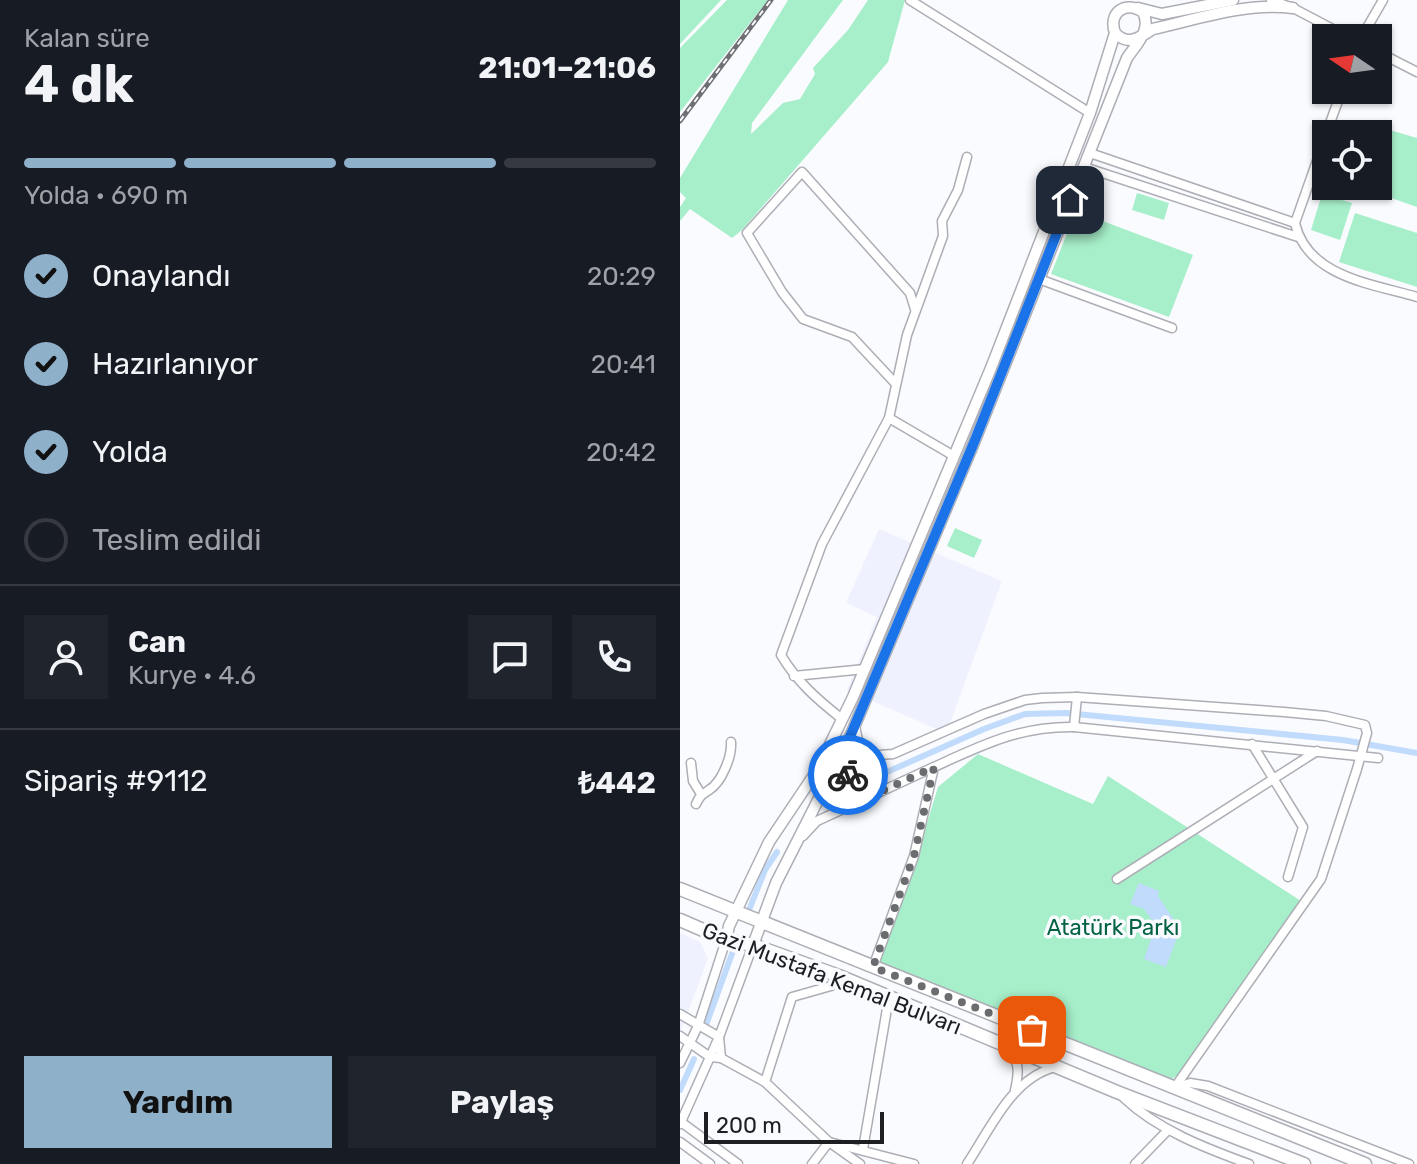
<!DOCTYPE html>
<html lang="tr">
<head>
<meta charset="utf-8">
<style>
	body { margin:0; font-family:Rubik,sans-serif; background:#20242c; color:#f1f3f6; height:100vh; display:flex; flex-direction:column; font-size:30px; white-space:nowrap }
	* { box-sizing:border-box; margin:0 }
	p { font-size:26px; color:#9ea1a6 }
	.icon { flex:none; width:44px; height:44px; fill:none; stroke:currentColor; stroke-width:2; stroke-linecap:round; stroke-linejoin:round }
	.map { position:relative; flex:1; overflow:hidden }
	.side { display:flex; flex-direction:column; background:#171b24; width:680px }
	.side>* { flex:none }
	.needle { width:52px; rotate:283deg }
	.buttons { position:absolute; left:632px; top:24px; display:grid; gap:16px }
	.buttons a { display:grid; place-items:center; width:80px; height:80px; border-radius:0px; background:#171b24; box-shadow:0 2px 6px #0004; font-size:40px }
	.scale { position:absolute; left:24px; bottom:20px; width:180px; box-sizing:border-box; padding-left:8px; border:4px solid #1e1f22; border-top:0; font-size:22px; line-height:28px; white-space:nowrap; color:#1e1f22; -webkit-text-stroke:6px #fafbfe; paint-order:stroke }
	.pin { position:absolute; display:grid; place-items:center; width:68px; height:68px; color:#fff; margin:-34px; border-radius:16px; box-shadow:0 4px 12px #0006 }
	.courier { position:absolute; display:grid; place-items:center; width:80px; height:80px; margin:-40px; border:6px solid #1a73e8; border-radius:50%; background:#fff; color:#222; box-shadow:0 2px 10px #0007 }
	.head em { font-style:normal; font-weight:700 }
	.head div { display:flex; flex-direction:column-reverse }
	.head { display:flex; align-items:center; justify-content:space-between; height:136px; padding:0 24px }
	h1 { font-size:52px; font-weight:700; line-height:60px }
	.bar { display:grid; grid-template-columns:repeat(4,1fr); gap:12px 8px; align-content:center; height:96px; padding:0 24px }
	.bar i { height:10px; border-radius:6px; background:#363941 }
	.bar .current { background:#8fb0c9 }
	.bar p { grid-column:span 4 }
	.line { display:flex; align-items:center; gap:20px; padding:0 24px; border-top:2px solid #363941 }
	.line div { flex:1 }
	.round { display:grid; place-items:center; flex:none; width:84px; height:84px; border-radius:0px; background:#20242c }
	ol { padding:0 24px; list-style:none }
	li { display:flex; align-items:center; gap:24px; height:88px }
	li p { margin-inline-start:auto }
	li .icon { padding:8px; border-radius:50%; background:#8fb0c9; color:#111; stroke-width:4 }
	li:last-child { color:#9ea1a6 }
	li i { width:44px; height:44px; border:4px solid #363941; border-radius:50% }
	.cta { display:flex; gap:16px; margin-top:auto; padding:16px 24px }
	.cta a { flex:1; height:92px; border-radius:0px; background:#8fb0c9; color:#111; font-size:32px; font-weight:700; line-height:92px; text-align:center }
	.cta a+a { background:#20242c; color:#f1f3f6 }
	main { display:flex; flex:1; min-height:0 }
	.map>svg:first-child { display:block }
	.built { fill:#f0f1ff }
	.green { fill:#a7efca }
	.water { fill:#c1dbfc }
	.lines { fill:none; stroke-linecap:round; stroke-linejoin:round }
	.canal { stroke:#c1dbfc; stroke-width:6 }
	.minor-casing { stroke:#adaeb6; stroke-width:11 }
	.major-casing { stroke:#adaeb6; stroke-width:13 }
	.highway-casing { stroke:#adaeb6; stroke-width:15 }
	.minor { stroke:#fff; stroke-width:8 }
	.major { stroke:#fff; stroke-width:10 }
	.highway { stroke:#fff; stroke-width:12 }
	.rail-casing { stroke:#6f7073; stroke-width:5 }
	.rail { stroke:#fafbfe; stroke-width:2; stroke-dasharray:6; stroke-linecap:butt }
	.done { stroke:#6b6c6f; stroke-width:8; stroke-dasharray:0 14.4 }
	.route { stroke:#1a73e8; stroke-width:10 }
	.labels { text-anchor:middle; stroke-width:7; stroke-linejoin:round; paint-order:stroke }
	.park-label { font-size:22px; fill:#026241; stroke:#fafbfe }
	.street-label { font-size:22px; fill:#1e1f22; stroke:#fafbfe }
</style>
</head>
<body>
<main>
<section class="side">
<div class="head"><div><h1>4 dk</h1><p>Kalan süre</p></div><em>21:01–21:06</em></div>
<div class="bar"><i class="current"></i><i class="current"></i><i class="current"></i><i></i><p>Yolda · 690 m</p></div>
<ol>
<li><svg class="icon" aria-label="check" viewBox="0 0 24 24"><path d="M5 12l5 5 9-10"/></svg>Onaylandı<p>20:29</p></li>
<li><svg class="icon" aria-label="check" viewBox="0 0 24 24"><path d="M5 12l5 5 9-10"/></svg>Hazırlanıyor<p>20:41</p></li>
<li><svg class="icon" aria-label="check" viewBox="0 0 24 24"><path d="M5 12l5 5 9-10"/></svg>Yolda<p>20:42</p></li>
<li><i></i>Teslim edildi</li>
</ol>
<div class="line" style="height:144px"><a class="round"><svg class="icon" aria-label="person" viewBox="0 0 24 24"><circle cx="12" cy="8" r="4"/><path d="M4 21q1-7 8-7t8 7"/></svg></a><div><b>Can</b><p>Kurye · 4.6</p></div><a class="round"><svg class="icon" aria-label="chat" viewBox="0 0 24 24"><path d="M4 5h16v11H9l-5 4z"/></svg></a><a class="round"><svg class="icon" aria-label="phone" viewBox="0 0 24 24"><path d="M5 4h4l2 5-3 2q2 4 5 5l2-3 5 2v4C11 20 4 13 5 4z"/></svg></a></div>
<div class="line" style="height:104px"><div>Sipariş #9112</div><b>₺442</b></div>
<div class="cta"><a>Yardım</a><a>Paylaş</a></div>
</section>
<div class="map">
<svg width="737" height="1164" viewBox="0 0 737 1164">
	<rect width="100%" height="100%" fill="#fafbfe"/>
	<g class="built">
		<polygon points="199,529 322,581 269,726 261,731 167,690 197,617 166,603"/>
		<polygon points="0,933 20,942 28,958 0,1034"/>
	</g>
	<g class="green">
		<polygon points="0,0 41,0 0,44"/>
		<polygon points="47,0 88,0 0,112 0,48"/>
		<polygon points="108,0 163,0 72,123 71,134 103,103 120,99 135,74 133,68 168,30 188,0 225,0 208,62 62,230 52,238 10,209 0,221 0,207 6,198 0,192 0,178"/>
		<polygon points="688,128 703,128 737,138 737,207 677,186 698,186 698,134 678,134"/>
		<polygon points="457,193 489,203 484,220 452,210"/>
		<polygon points="642,194 672,203 660,240 631,230"/>
		<polygon points="396,211 513,255 489,317 371,274"/>
		<polygon points="675,213 737,233 737,287 659,262"/>
		<polygon points="275,528 302,540 294,558 267,546"/>
		<polygon points="298,754 413,804 428,776 621,901 500,1073 488,1082 193,967 237,856 258,787"/>
	</g>
	<polygon class="water" points="459,883 479,891 478,896 500,929 486,967 464,959 473,933 478,929 464,909 450,904"/>
	<g class="lines">
		<g class="canal">
			<polyline points="180,784 304,729 345,714 386,713 663,740 737,753"/>
			<polyline points="69,910 85,870 97,852"/>
			<polyline points="26,1025 53,951"/>
			<polyline points="0,1090 14,1059"/>
		</g>
		<g class="minor-casing">
			<g id="minor">
				<polyline points="230,0 410,113"/>
				<polyline points="591,0 613,8 670,38"/>
				<polyline points="681,38 703,0"/>
				<polyline points="698,52 737,72"/>
				<polyline points="646,134 662,90"/>
				<path d="M646,135L615,223C627,277 693,284 737,297"/>
				<polyline points="410,153 615,223"/>
				<polyline points="404,167 618,237"/>
				<polyline points="359,279 492,328"/>
				<polyline points="215,383 172,337 123,319 102,292 67,233 122,172 230,293 235,309"/>
				<polyline points="209,418 274,456"/>
				<polyline points="114,676 185,669"/>
				<path d="M162,719C138,700 117,682 101,655L142,544L209,418L227,335L263,236L262,221L278,190L287,157"/>
				<path d="M175,724C177,739 178,748 193,754"/>
				<polyline points="394,727 397,697"/>
				<polyline points="572,744 623,827 608,877"/>
				<polyline points="168,745 166,770 178,802"/>
				<polyline points="11,763 13,781 21,794"/>
				<polyline points="167,763 185,756 213,754 304,714 345,700 362,698 397,697 604,712 646,716 685,725 687,733 677,769 641,879 495,1087"/>
				<path d="M16,804C20,795 22,795 29,790C42,782 52,756 51,742"/>
				<polyline points="123,836 137,821 254,767"/>
				<polyline points="437,879 637,751"/>
				<path d="M193,967L234,856L254,767C302,745 340,726 394,727L698,758"/>
				<polyline points="0,1014 39,1037 41,1058"/>
				<polyline points="0,1036 30,1057 41,1058 85,1082 149,1142 180,1164"/>
				<path d="M327,1048C340,1060 339,1073 335,1090"/>
				<polyline points="0,1063 18,1026 46,940"/>
				<polyline points="85,1082 112,997 151,986 159,976"/>
				<polyline points="497,1087 510,1083 528,1086 729,1164"/>
				<path d="M444,1098C478,1130 525,1148 569,1164"/>
				<polyline points="1,1122 58,1164"/>
				<polyline points="0,1124 39,1037 73,945"/>
				<polyline points="0,1142 30,1164"/>
				<polyline points="183,1149 209,997"/>
				<polyline points="132,1164 149,1142 234,1164"/>
				<path d="M287,1164C311,1128 331,1079 375,1067"/>
				<polyline points="455,1164 488,1130"/>
			</g>
		</g>
		<g class="major-casing">
			<g id="major">
				<polyline points="458,8 482,14 553,0"/>
				<polyline points="46,940 49,926 89,842 138,769 173,697 311,368 410,113 435,33"/>
				<path d="M73,945L96,883L169,739L293,445L447,58C457,43 472,30 463,12C445,0 428,13 435,33C449,47 460,37 473,29C518,19 566,2 613,8"/>
			</g>
		</g>
		<g class="highway-casing">
			<g id="highway">
				<polyline points="0,889 685,1164"/>
				<polyline points="0,920 46,940 73,945 159,976 437,1092 624,1164"/>
			</g>
		</g>
		<use href="#minor" class="minor"/>
		<use href="#major" class="major"/>
		<use href="#highway" class="highway"/>
		<g class="rail-casing">
			<polyline id="rail" points="0,121 91,0"/>
		</g>
		<use href="#rail" class="rail"/>
	</g>
	<g class="lines">
		<polyline class="done" points="168,775 178,802 254,767 234,856 193,967 352,1030"/>
		<polyline class="route" points="168,775 166,770 169,739 293,445 390,200"/>
	</g>
	<g class="labels">
		<g class="park-label">
			<text x="433" y="935">Atatürk Parkı</text>
		</g>
		<g class="street-label">
			<text transform="translate(152 978) rotate(21)" y="8">Gazi Mustafa Kemal Bulvarı</text>
		</g>
	</g>
</svg>
<div class="buttons">
<a><svg class="needle" viewBox="-14 -14 28 28"><path d="M0-13l5 13h-10z" fill="#e53935"/><path d="M0 13l5-13h-10z" fill="#9ea1a6"/></svg></a>
<a><svg class="icon" aria-label="locate" viewBox="0 0 24 24"><circle cx="12" cy="12" r="6"/><path d="M12 2v4M12 18v4M2 12h4M18 12h4"/></svg></a>
</div>
<div class="scale">200 m</div>
<div class="pin" style="left:352px;top:1030px;background:#ea580c"><svg class="icon" aria-label="bag" viewBox="0 0 24 24"><path d="M5 8h14l-1 12H6zM9 8a3 3 0 0 1 6 0"/></svg></div>
<div class="pin" style="left:390px;top:200px;background:#1f2937"><svg class="icon" aria-label="home" viewBox="0 0 24 24"><path d="M3 11l9-7 9 7M6 9v11h12V9"/></svg></div>
<div class="courier" style="left:168px;top:775px"><svg class="icon" aria-label="bike" viewBox="0 0 24 24"><circle cx="6" cy="16" r="4"/><circle cx="18" cy="16" r="4"/><path d="M6 16l4-8h5l3 8M10 8l3 8H6M13 5h3"/></svg></div>
</div>
</main>
</body>
</html>
